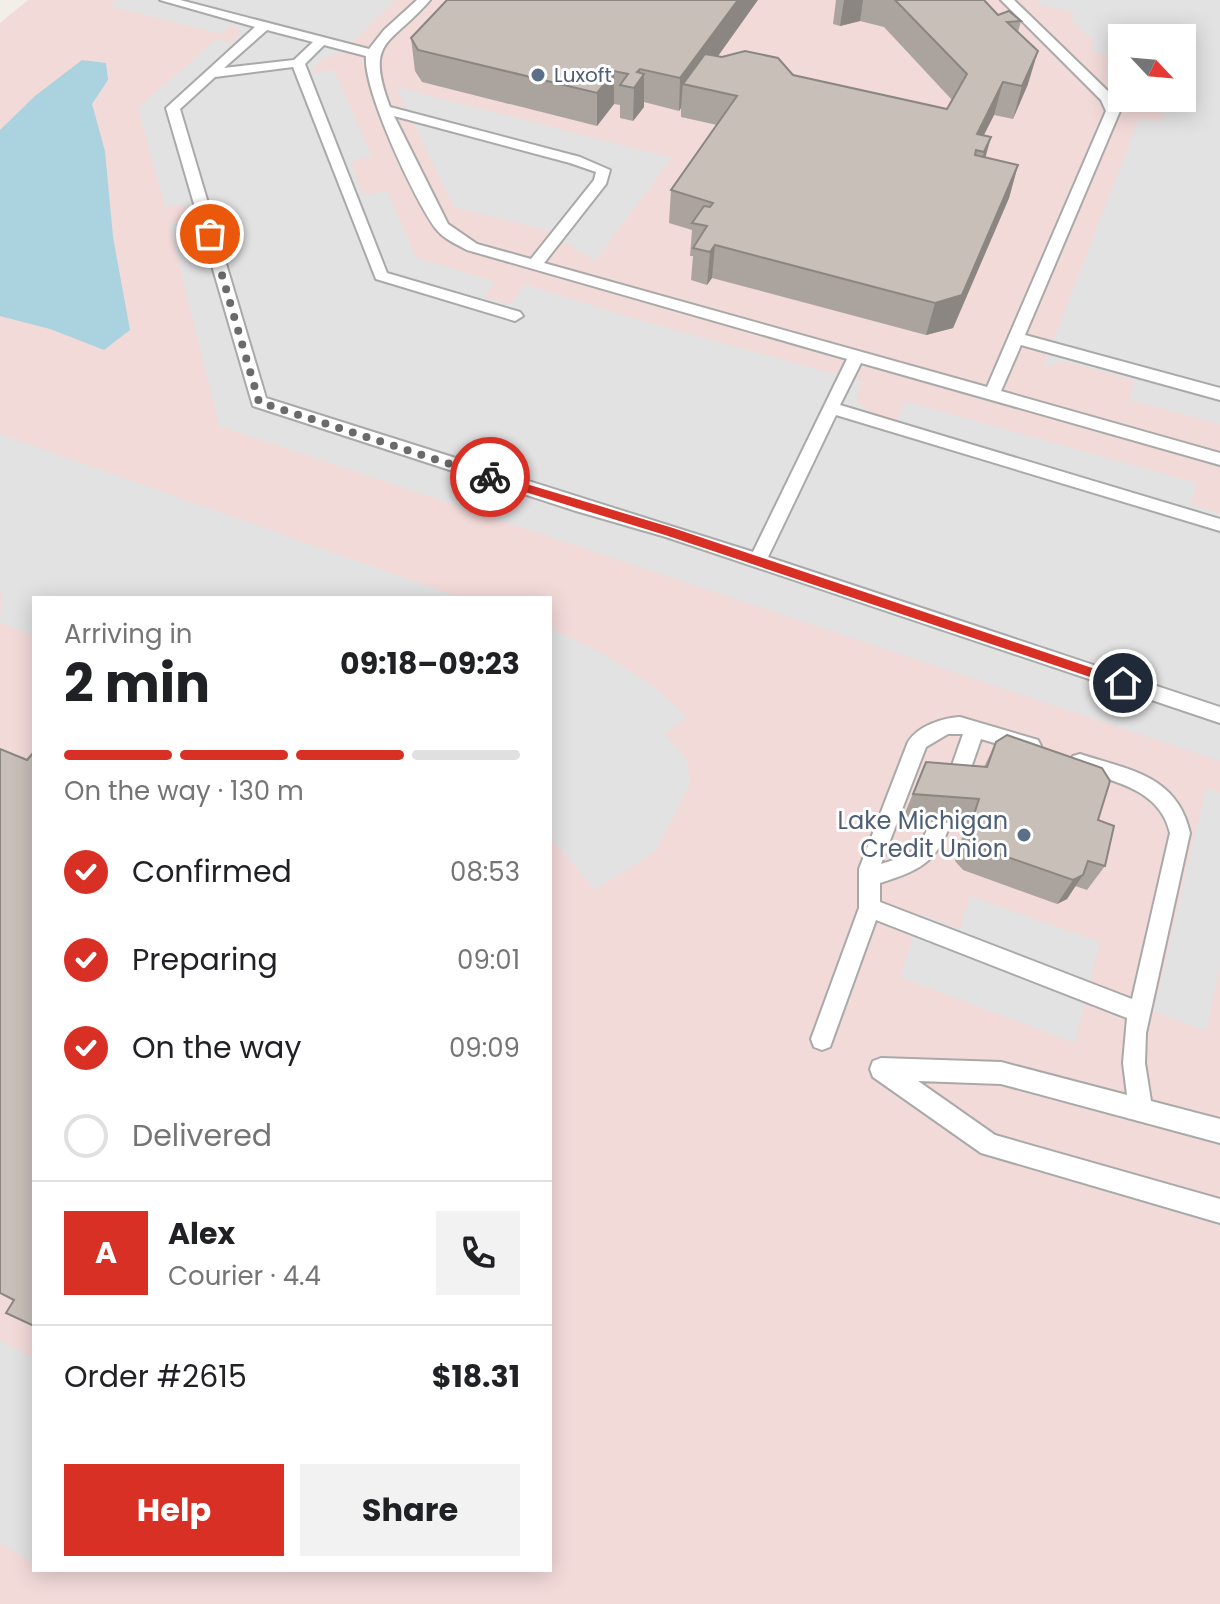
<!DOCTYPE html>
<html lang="en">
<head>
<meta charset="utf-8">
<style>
	body { margin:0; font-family:Poppins,sans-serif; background:#f2f2f2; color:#202124; height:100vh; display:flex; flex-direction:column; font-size:30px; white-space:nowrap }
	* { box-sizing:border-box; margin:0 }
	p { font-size:26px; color:#757577 }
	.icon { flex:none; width:44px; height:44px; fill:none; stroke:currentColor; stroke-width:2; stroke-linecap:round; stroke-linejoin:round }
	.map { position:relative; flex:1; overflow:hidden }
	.details { position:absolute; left:32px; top:596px; width:520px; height:976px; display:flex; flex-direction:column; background:#fff; border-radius:0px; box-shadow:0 4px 20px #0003 }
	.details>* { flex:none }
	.needle { width:52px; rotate:116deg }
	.controls { position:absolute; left:1108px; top:24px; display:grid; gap:16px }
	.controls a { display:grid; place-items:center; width:88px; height:88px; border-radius:0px; background:#fff; box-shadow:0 4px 20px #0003; font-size:40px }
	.pin { position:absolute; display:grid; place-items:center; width:68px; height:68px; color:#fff; margin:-34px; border:4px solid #fff; border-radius:50%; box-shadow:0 2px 8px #0007 }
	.courier { position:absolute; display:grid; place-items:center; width:80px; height:80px; margin:-40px; border:6px solid #d93025; border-radius:50%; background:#fff; color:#222; box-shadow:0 2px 10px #0007 }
	.summary em { font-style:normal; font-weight:700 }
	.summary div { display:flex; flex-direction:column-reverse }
	.summary { display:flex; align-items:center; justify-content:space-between; height:136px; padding:0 32px }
	h1 { font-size:52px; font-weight:700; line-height:60px }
	.bar { display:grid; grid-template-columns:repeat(4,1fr); gap:12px 8px; align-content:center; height:96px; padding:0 32px }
	.bar i { height:10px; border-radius:6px; background:#e0e0e0 }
	.bar .active { background:#d93025 }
	.bar p { grid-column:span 4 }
	.line { display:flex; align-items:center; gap:20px; padding:0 32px; border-top:2px solid #e0e0e0 }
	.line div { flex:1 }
	.round { display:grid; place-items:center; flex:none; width:84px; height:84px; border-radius:0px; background:#f2f2f2 }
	ol { padding:0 32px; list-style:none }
	li { display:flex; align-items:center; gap:24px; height:88px }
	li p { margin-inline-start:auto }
	li .icon { padding:8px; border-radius:50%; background:#d93025; color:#fff; stroke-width:4 }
	li:last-child { color:#757577 }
	li i { width:44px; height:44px; border:4px solid #e0e0e0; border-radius:50% }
	.action { display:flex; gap:16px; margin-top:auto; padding:16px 32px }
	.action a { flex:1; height:92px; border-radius:0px; background:#d93025; color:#fff; font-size:32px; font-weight:700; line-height:92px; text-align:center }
	.action a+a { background:#f2f2f2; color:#202124 }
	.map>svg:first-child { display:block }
	.commercial { fill:#f2dad9; fill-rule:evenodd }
	.parking { fill:#e2e2e2 }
	.water { fill:#aad3df }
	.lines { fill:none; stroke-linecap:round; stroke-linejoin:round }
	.service-casing { stroke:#a9a9a9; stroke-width:4 }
	.service { fill:#fff; fill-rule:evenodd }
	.wall { fill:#aba49e }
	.shaded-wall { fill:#8b8681 }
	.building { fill:#c7bfb8; stroke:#8b8681; stroke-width:2 }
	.route { fill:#d93025 }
	.done { stroke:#6b6a68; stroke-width:8; stroke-dasharray:0 14.4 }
	.service-dot { fill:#5c6f8a; stroke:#fff; stroke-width:3 }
	.labels { text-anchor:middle; stroke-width:6; stroke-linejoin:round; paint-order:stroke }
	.far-service-label { font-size:20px; fill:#4e5e75; stroke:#fff; text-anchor:start }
	.service-label { font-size:24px; fill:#4e5e75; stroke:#fff; text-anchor:end }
</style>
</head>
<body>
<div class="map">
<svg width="1220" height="1604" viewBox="0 0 1220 1604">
	<rect width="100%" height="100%" fill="#f2efe9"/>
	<path class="commercial" d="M28,0H1220V1604H0V23ZM1122,38H1182V98H1122ZM34,598H550V1570H34Z"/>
	<g class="parking">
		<polygon points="117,0 395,0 343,52 319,60 312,73 334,70 372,156 351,162 363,195 388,191 415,256 419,258 496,282 484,297 510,305 525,284 622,315 863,382 858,391 857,402 873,414 896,421 905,401 1197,483 1190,504 1220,513 1220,761 219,426 169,223 185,221 188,214 185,205 165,207 138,108 216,39 231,44 242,32 233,24 222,34 110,6"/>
		<polygon points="1040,0 1220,0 1220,424 1129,400 1134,380 1067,362 1043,367 1139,119 1160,121 1167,116 1149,109 1153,98 1182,98 1182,70 1187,64 1182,62 1182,38 1122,38 1122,58 1091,51 1094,41 1071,21 1075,13 1038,4"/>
		<polygon points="396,87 672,158 595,261 546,230 454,207"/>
		<polygon points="0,435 0,434 461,598 34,598 34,636 0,623 2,594 0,592"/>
		<polygon points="550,628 602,653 652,685 687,717 665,734 687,760 690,784 656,851 595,890 550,837"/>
		<polygon points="1206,788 1220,793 1220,964 1206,1031 1154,1011"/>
		<polygon points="970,896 1100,942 1075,1043 900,977 921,914 960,929"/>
		<polygon points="0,1340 34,1358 34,1564 0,1543"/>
	</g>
	<polygon class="water" points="82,60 106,63 108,80 92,104 105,151 113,237 130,330 104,350 50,329 0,316 0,130 35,96"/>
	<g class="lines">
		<g class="service-casing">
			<g id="service">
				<path d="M160,0H180L369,49L384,30L417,0H430C391,46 364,38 390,107L580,157L610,170L606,184L544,263L987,387L1106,111L1101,100L1001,0H1014L1112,95L1120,111L1025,335L1220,388V400L1021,345L1001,391L1220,453V465L861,363L840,405L1220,519V531L836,415L768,557L1220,707V723L666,537L576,511L253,406L166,108L255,27ZM267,30L313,42L294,60L224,68ZM324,45L366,56C363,90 415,201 436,229C444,239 456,244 467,250L847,359L753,552L266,398L180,109L215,77L293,67L376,279L515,321L523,316L520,312L387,273L305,64ZM394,116L570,163L596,172L594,180L531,259L477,244L448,224Z"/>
				<path d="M960,717L1038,740L1041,746L1038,752L1031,754L981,739L963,791L960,797L953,799L946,797L943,791L963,734H948L926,747L881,864C894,860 906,857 916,848C928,837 929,810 948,817L951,823C935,864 920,870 880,883V902L1132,999L1170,833C1160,788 1111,781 1073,768L1070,762L1073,756L1080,754C1129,770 1177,775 1190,833L1146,1033L1145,1063L1151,1101L1220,1119V1143L1001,1084L918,1081L995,1135L1220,1199V1223L981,1153L873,1077L870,1069L873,1061L881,1058L1001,1062L1127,1095L1123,1063L1127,1018L876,920L830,1047L822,1050L814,1047L811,1039L859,908V869L908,742C918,726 942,718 960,717Z"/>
			</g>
		</g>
		<use href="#service" class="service"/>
	</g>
	<g class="wall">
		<polygon points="836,0 984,0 998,15 1021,21 1018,32 1028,84 1013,119 994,115 984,135 986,157 1018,165 1009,198 953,328 926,335 712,278 707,285 691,280 693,256 690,256 692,230 669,223 671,190 717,125 681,117 681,108 679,111 644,102 644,107 633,121 620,118 620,105 614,104 597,126 422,82 415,71 411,38 718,56 793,75 947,109 952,100 884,27 860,21 840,26 833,24"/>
		<polygon points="996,742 1098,820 1105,866 1087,890 1075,886 1067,899 1057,904 963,870 955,861 966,824 902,820 926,762 984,767"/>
	</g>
	<g class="shaded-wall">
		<polygon points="738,0 758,0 696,87 683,84 681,108 679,111 680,78"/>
		<polygon points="844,0 863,0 860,21 840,26"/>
		<polygon points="1038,51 1028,84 1013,119 1022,86"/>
		<polygon points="640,69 640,80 644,74 644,107 633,121 634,88 637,72"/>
		<polygon points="614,71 614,104 597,126 597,93"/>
		<polygon points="1003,82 994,115 976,150 977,134"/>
		<polygon points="991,137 982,170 975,185 984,152"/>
		<polygon points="1018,165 1009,198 953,328 926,335 935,303"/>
		<polygon points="715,245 712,278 707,285 710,252"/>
		<polygon points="1083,875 1067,899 1057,904 1073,880"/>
	</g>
	<g class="building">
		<polygon points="447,0 738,0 680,78 640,69 637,72 644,74 634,88 620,85 628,74 614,71 597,93 418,50 411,38"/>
		<polygon points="895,0 984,0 998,15 1009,11 1021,21 1007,22 1038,51 1022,86 1003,82 977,134 991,137 984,152 976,150 975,155 1018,165 962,295 935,303 715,245 710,252 693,248 707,226 692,223 704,206 710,207 713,203 671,190 737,96 683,84 705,54 722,57 745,51 778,58 793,75 947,109 967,74"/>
		<polygon points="1007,735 1102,768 1110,781 1098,820 1114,826 1105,866 1088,861 1083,875 1073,880 976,846 967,836 979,799 913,794 926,762 987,767 996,742"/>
		<polygon points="0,749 27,760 34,752 34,1326 6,1313 14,1300 0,1293"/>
	</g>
	<polygon class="route" points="490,473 673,528 1128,680 1130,683 1123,688 665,535 486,480 485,477"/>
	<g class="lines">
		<polyline class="done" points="210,234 259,402 490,477"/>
	</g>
	<g class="service-dot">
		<circle cx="538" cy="75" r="8"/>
		<circle cx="1024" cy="835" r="8"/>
	</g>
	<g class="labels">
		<g class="far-service-label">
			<text x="554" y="82">Luxoft</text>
		</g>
		<g class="service-label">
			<text x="1008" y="829">Lake Michigan<tspan x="1008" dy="28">Credit Union</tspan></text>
		</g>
	</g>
</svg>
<div class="controls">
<a><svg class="needle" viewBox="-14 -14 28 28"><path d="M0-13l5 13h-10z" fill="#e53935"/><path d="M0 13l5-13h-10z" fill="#757577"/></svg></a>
</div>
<div class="pin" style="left:210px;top:234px;background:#ea580c"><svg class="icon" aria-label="bag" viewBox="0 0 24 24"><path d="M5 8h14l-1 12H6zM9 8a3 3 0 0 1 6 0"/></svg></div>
<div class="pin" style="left:1123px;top:683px;background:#1f2937"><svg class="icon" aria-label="home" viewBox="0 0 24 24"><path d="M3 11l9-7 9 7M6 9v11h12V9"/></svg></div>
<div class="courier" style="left:490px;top:477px"><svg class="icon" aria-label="bike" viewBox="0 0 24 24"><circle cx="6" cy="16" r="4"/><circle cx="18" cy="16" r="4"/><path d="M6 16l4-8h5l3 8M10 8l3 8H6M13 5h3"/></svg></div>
<section class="details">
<div class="summary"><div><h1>2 min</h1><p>Arriving in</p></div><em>09:18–09:23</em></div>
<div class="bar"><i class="active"></i><i class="active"></i><i class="active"></i><i></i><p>On the way · 130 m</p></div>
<ol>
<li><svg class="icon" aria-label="check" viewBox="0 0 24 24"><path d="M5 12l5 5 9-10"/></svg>Confirmed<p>08:53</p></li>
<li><svg class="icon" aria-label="check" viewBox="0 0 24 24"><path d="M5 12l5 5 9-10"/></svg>Preparing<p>09:01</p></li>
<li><svg class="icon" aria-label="check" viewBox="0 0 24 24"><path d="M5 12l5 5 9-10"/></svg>On the way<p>09:09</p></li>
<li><i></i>Delivered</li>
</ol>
<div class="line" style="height:144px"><b class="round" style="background:#d93025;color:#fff">A</b><div><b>Alex</b><p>Courier · 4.4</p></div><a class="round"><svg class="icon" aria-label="phone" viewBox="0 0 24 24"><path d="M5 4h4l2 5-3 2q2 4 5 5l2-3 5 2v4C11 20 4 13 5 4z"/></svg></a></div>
<div class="line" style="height:104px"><div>Order #2615</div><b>$18.31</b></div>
<div class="action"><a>Help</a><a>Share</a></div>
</section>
</div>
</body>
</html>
